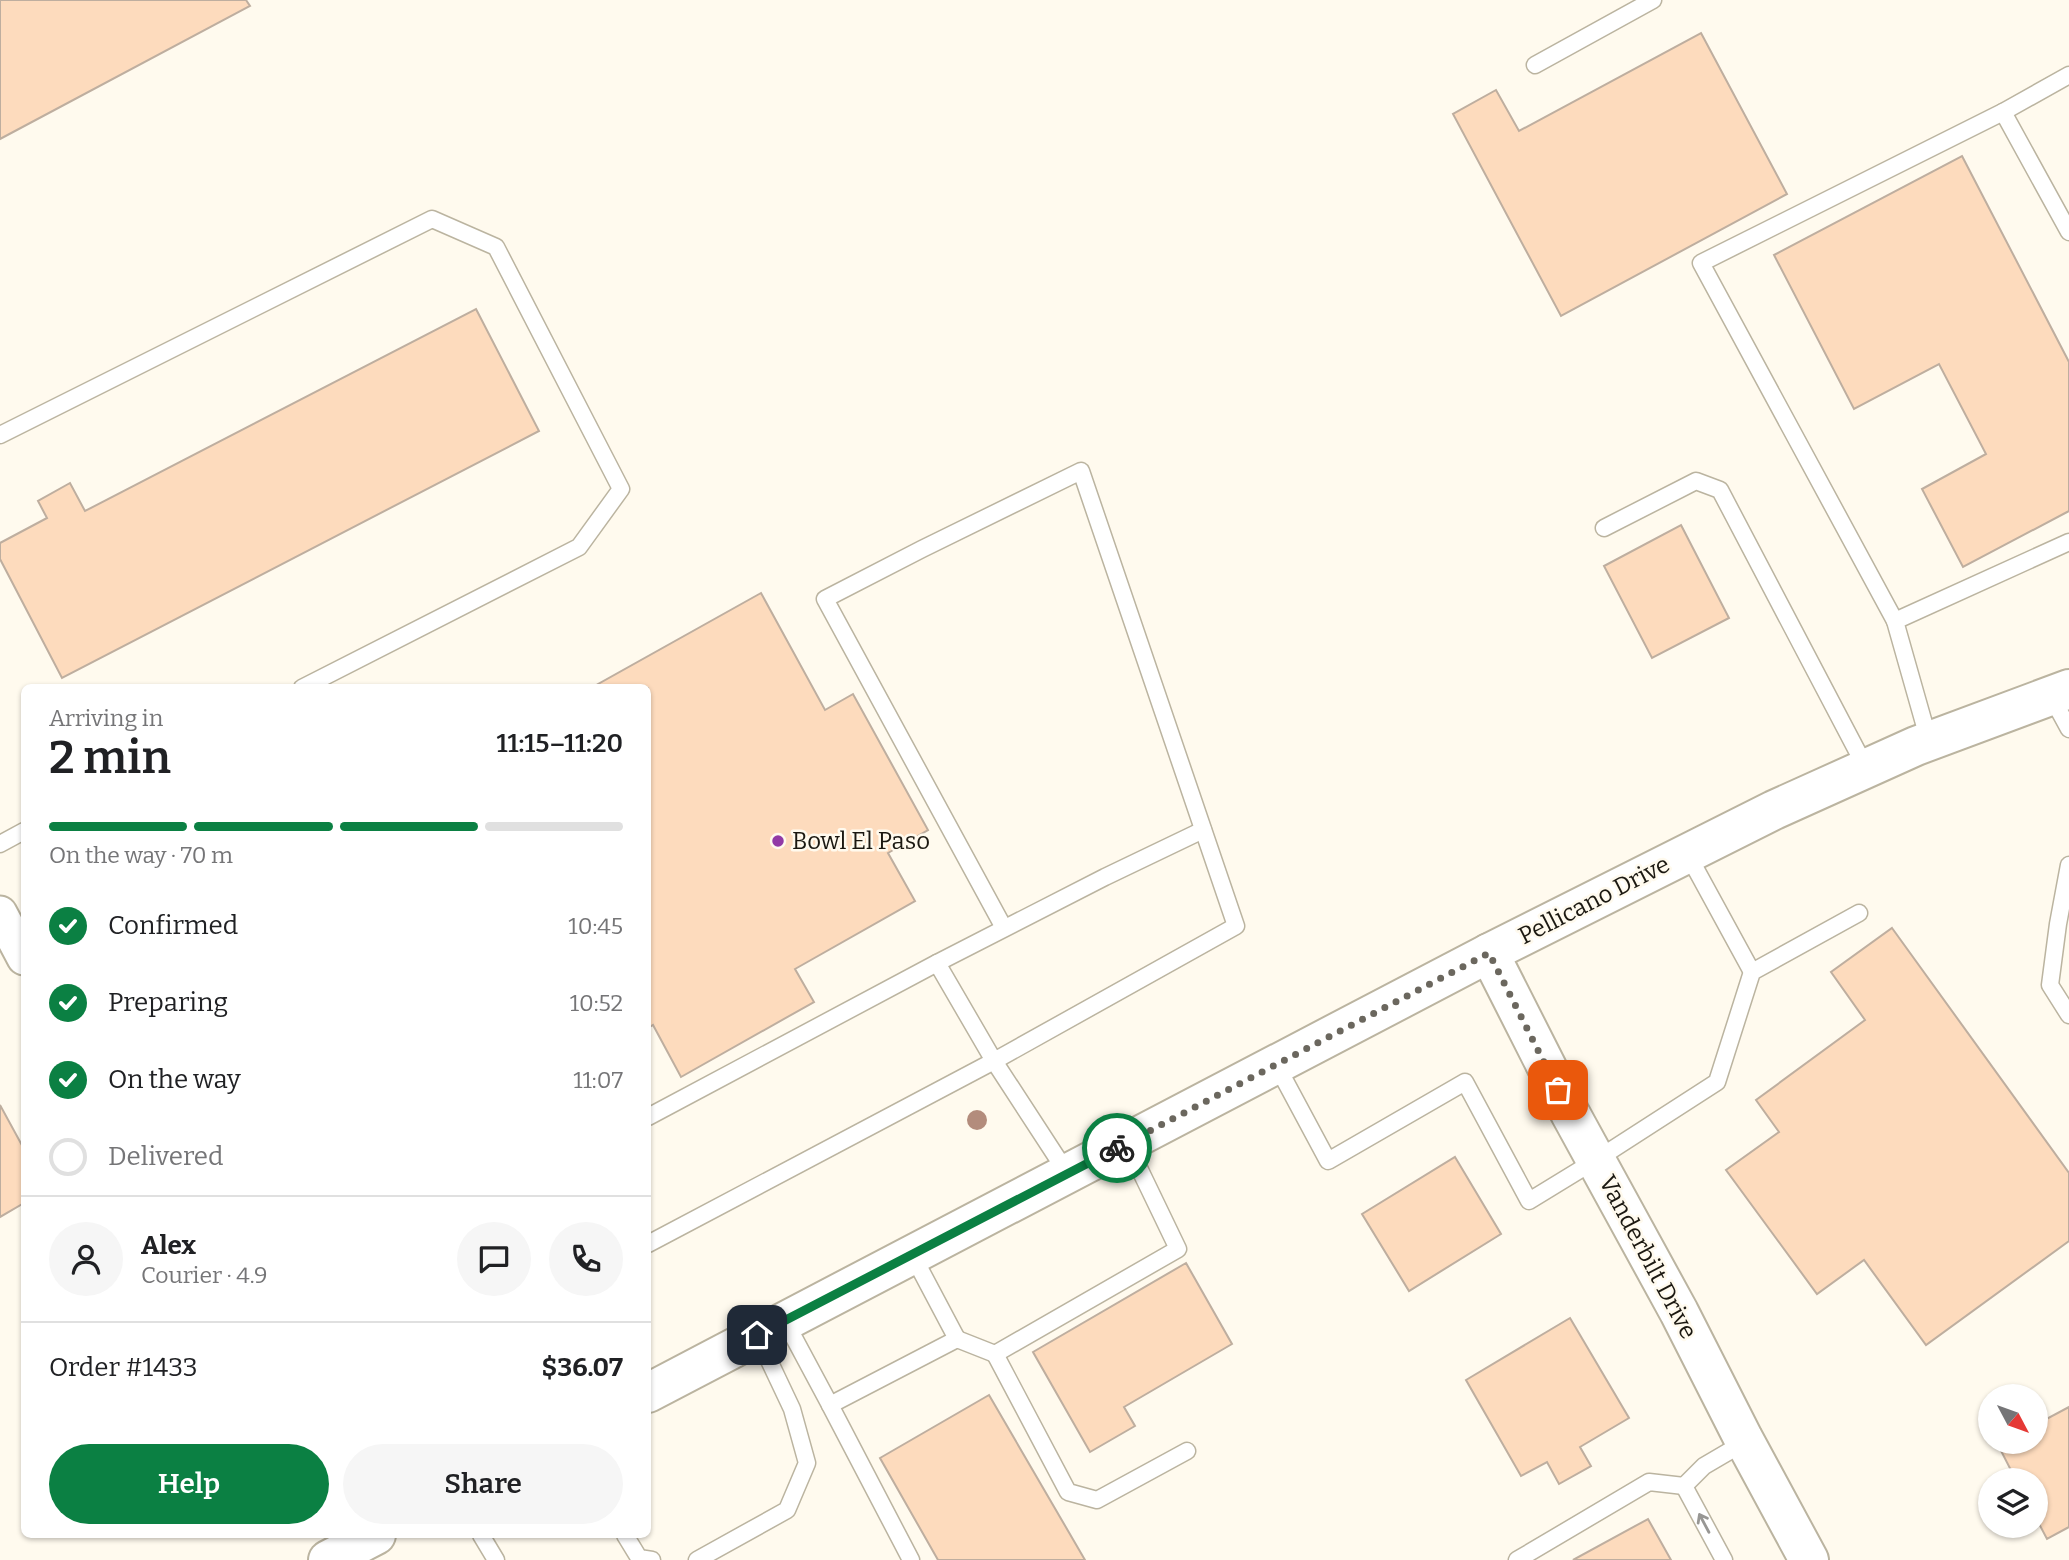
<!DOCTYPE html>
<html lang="en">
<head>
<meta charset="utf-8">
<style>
	body { margin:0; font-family:Bitter,serif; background:#f6f6f6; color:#202124; height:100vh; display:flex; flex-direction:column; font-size:26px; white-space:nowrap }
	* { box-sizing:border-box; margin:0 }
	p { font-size:23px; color:#757577 }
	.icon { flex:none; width:38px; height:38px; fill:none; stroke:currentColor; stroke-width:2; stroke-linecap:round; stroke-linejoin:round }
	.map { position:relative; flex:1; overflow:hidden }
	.side { position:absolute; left:21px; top:684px; width:630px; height:854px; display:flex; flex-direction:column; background:#fff; border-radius:10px; box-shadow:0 2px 5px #0004 }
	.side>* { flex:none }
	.needle { width:46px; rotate:131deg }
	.buttons { position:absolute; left:1978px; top:1384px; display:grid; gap:14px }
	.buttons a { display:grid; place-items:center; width:70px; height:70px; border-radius:50%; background:#fff; box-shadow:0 2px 5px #0004; font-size:35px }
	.pin { position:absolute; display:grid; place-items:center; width:60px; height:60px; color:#fff; margin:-30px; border-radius:14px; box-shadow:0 4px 10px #0006 }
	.courier { position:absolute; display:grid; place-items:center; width:70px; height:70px; margin:-35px; border:5px solid #0b8043; border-radius:50%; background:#fff; color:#222; box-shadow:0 2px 9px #0007 }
	.overview em { font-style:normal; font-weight:600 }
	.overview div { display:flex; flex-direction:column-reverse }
	.overview { display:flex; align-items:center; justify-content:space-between; height:119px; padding:0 28px }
	h1 { font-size:46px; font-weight:600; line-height:52px }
	.bar { display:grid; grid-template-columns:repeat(4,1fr); gap:10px 7px; align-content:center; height:84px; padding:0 28px }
	.bar i { height:9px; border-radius:5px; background:#e0e0e0 }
	.bar .active { background:#0b8043 }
	.bar p { grid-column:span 4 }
	.line { display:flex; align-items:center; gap:18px; padding:0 28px; border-top:2px solid #e0e0e0 }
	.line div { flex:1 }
	.round { display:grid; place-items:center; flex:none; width:74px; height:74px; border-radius:37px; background:#f6f6f6 }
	ol { padding:0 28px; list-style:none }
	li { display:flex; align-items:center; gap:21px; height:77px }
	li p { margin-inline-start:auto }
	li .icon { padding:7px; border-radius:50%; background:#0b8043; color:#fff; stroke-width:4 }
	li:last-child { color:#757577 }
	li i { width:38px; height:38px; border:4px solid #e0e0e0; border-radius:50% }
	.action { display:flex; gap:14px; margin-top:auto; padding:14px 28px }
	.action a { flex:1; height:80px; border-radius:42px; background:#0b8043; color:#fff; font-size:28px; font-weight:600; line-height:80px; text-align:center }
	.action a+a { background:#f6f6f6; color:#202124 }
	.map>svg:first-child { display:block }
	.building { fill:#fddbbd; stroke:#beae9f; stroke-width:2 }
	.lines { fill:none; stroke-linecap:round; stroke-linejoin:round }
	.lane-casing { stroke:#bbb4a0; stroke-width:19 }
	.street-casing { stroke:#bbb4a0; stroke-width:37 }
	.secondary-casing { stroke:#bbb4a0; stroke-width:42 }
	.lane { stroke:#fff; stroke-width:16 }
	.street { stroke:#fff; stroke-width:33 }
	.secondary { stroke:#fff; stroke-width:38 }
	.tree { fill:#b38c7c }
	.oneway { stroke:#989794 }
	.done { stroke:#6b675e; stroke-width:7; stroke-dasharray:0 12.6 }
	.route { stroke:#0b8043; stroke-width:9 }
	.poi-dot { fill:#923aa6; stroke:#fffaee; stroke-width:2.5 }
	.labels { text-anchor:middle; stroke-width:5; stroke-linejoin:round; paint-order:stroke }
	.poi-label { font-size:24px; fill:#1b1811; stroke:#fffaee; text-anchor:start }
	.street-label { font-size:24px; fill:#1b1811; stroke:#fffaee }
</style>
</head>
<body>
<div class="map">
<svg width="2069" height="1560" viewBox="0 0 2069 1560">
	<rect width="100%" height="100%" fill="#fffaee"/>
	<g class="building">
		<polygon points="0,0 246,0 250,6 0,139"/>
		<polygon points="1701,33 1787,194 1561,316 1453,114 1496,90 1519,131"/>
		<polygon points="1962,156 2069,362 2069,511 1963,567 1922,489 1986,454 1939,364 1854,409 1774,255"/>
		<polygon points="476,309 539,431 62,678 0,559 0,543 47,518 38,501 70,483 85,511"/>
		<polygon points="1681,525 1729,618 1652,658 1604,566"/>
		<polygon points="761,593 825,710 853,694 928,830 888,853 915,901 795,969 814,1002 681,1077 653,1025 648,1028 648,688 591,688"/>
		<polygon points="1892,928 2069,1173 2069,1241 1926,1345 1864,1260 1817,1294 1726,1170 1779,1132 1756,1100 1865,1020 1831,972"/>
		<polygon points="0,1105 24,1149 24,1203 0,1217"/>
		<polygon points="1455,1157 1501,1234 1409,1291 1362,1214"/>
		<polygon points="1186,1263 1232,1344 1124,1407 1135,1426 1090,1452 1033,1352"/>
		<polygon points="1570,1318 1629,1418 1580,1447 1591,1466 1559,1484 1547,1462 1521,1476 1466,1380"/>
		<polygon points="989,1395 1085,1560 938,1560 880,1458"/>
		<polygon points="2069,1407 2069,1527 2047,1539 2035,1516 2035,1480 2016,1480 1998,1445 2003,1442 2035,1442 2035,1425"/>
		<polygon points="1648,1519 1671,1560 1573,1560"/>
	</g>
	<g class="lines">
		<g class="lane-casing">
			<g id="lane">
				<polyline points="1535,65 1653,0"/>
				<polyline points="2069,75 2003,112 2069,232"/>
				<polyline points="0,435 432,219 496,247 621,489 579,547 302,688"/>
				<polyline points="1604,528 1696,481 1720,490 1866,768"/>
				<polyline points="1895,621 1701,263 2003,112"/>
				<polyline points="2051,696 2069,729"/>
				<polyline points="1929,741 1895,621 2069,542"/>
				<polyline points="0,844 24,831"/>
				<polyline points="1687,853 1752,972"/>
				<polyline points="2069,865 2058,924 2050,985 2069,1015"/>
				<polyline points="937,963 1105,877 1203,830"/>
				<polyline points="1276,1064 1328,1161 1465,1082 1529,1201 1596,1160 1717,1082 1752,972 1859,913"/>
				<polyline points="648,1117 937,963 994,1061 1236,926 1081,471 922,549 825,599 1004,928"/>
				<polyline points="648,1244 994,1061 1067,1173"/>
				<polyline points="912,1254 957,1339"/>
				<polyline points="785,1321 830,1405 957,1339 995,1354 1178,1249 1127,1143"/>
				<polyline points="995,1354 1068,1492 1097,1500 1187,1451"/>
				<polyline points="830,1405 911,1560"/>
				<polyline points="1684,1486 1724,1560"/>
				<polyline points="1684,1486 1704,1466 1745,1442"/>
				<polyline points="481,1535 496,1560"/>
				<polyline points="625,1535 639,1558 652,1560"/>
				<polyline points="697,1560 787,1510 807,1463 792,1409 757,1335"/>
				<polyline points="1517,1560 1649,1482 1684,1486"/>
			</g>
		</g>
		<g class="street-casing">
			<polyline id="street" points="0,913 24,958"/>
		</g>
		<g class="secondary-casing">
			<g id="secondary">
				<polyline points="1489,953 1570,1113 1679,1312 1743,1438 1809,1560"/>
				<polyline points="648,1393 1489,953 1774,810 1916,746 2069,689"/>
				<polyline points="328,1560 376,1535"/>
			</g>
		</g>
		<use href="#lane" class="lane"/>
		<use href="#street" class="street"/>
		<use href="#secondary" class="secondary"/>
	</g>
	<circle class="tree" cx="977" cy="1120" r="10"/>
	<defs><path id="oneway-shaft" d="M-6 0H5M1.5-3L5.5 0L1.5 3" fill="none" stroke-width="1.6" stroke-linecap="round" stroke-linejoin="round" transform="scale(1.75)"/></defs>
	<use class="oneway" href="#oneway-shaft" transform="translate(1704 1523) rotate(-118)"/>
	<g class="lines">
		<polyline class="done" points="1117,1148 1489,953 1558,1090"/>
		<polyline class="route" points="757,1335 1117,1148"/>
	</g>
	<circle class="poi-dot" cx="778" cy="841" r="7"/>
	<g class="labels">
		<g class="poi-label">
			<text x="792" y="849">Bowl El Paso</text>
		</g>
		<g class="street-label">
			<text transform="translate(1594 900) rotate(-27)" y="8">Pellicano Drive</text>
			<text transform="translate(1648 1257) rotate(62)" y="8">Vanderbilt Drive</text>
		</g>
	</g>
</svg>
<div class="buttons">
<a><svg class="needle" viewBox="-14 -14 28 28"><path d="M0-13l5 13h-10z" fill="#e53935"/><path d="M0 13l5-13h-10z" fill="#757577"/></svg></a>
<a><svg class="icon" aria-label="layers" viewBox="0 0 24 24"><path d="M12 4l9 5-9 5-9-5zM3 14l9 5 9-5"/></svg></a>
</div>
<div class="pin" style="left:1558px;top:1090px;background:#ea580c"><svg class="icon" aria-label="bag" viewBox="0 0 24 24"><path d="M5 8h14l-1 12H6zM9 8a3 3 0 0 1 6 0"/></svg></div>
<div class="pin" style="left:757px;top:1335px;background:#1f2937"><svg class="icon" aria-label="home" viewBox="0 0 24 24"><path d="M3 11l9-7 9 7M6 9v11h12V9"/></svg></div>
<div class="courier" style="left:1117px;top:1148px"><svg class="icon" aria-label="bike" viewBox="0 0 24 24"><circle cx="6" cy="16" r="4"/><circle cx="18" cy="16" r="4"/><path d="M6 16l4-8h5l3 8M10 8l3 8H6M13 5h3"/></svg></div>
<section class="side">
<div class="overview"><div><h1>2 min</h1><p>Arriving in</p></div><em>11:15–11:20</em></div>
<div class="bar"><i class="active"></i><i class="active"></i><i class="active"></i><i></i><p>On the way · 70 m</p></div>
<ol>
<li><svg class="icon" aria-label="check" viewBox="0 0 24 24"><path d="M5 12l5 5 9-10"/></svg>Confirmed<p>10:45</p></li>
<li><svg class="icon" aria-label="check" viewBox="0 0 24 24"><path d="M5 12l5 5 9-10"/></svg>Preparing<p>10:52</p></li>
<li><svg class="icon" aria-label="check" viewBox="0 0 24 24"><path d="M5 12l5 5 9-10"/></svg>On the way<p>11:07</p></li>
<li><i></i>Delivered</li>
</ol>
<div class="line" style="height:126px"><a class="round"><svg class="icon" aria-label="person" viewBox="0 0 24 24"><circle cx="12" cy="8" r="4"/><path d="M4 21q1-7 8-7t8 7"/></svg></a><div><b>Alex</b><p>Courier · 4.9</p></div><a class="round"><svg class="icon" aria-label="chat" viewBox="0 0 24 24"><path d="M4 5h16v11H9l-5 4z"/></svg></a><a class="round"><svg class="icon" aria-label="phone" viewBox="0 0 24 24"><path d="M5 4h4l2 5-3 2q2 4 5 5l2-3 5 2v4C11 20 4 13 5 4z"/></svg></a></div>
<div class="line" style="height:91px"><div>Order #1433</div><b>$36.07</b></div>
<div class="action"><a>Help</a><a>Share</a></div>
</section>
</div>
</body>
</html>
